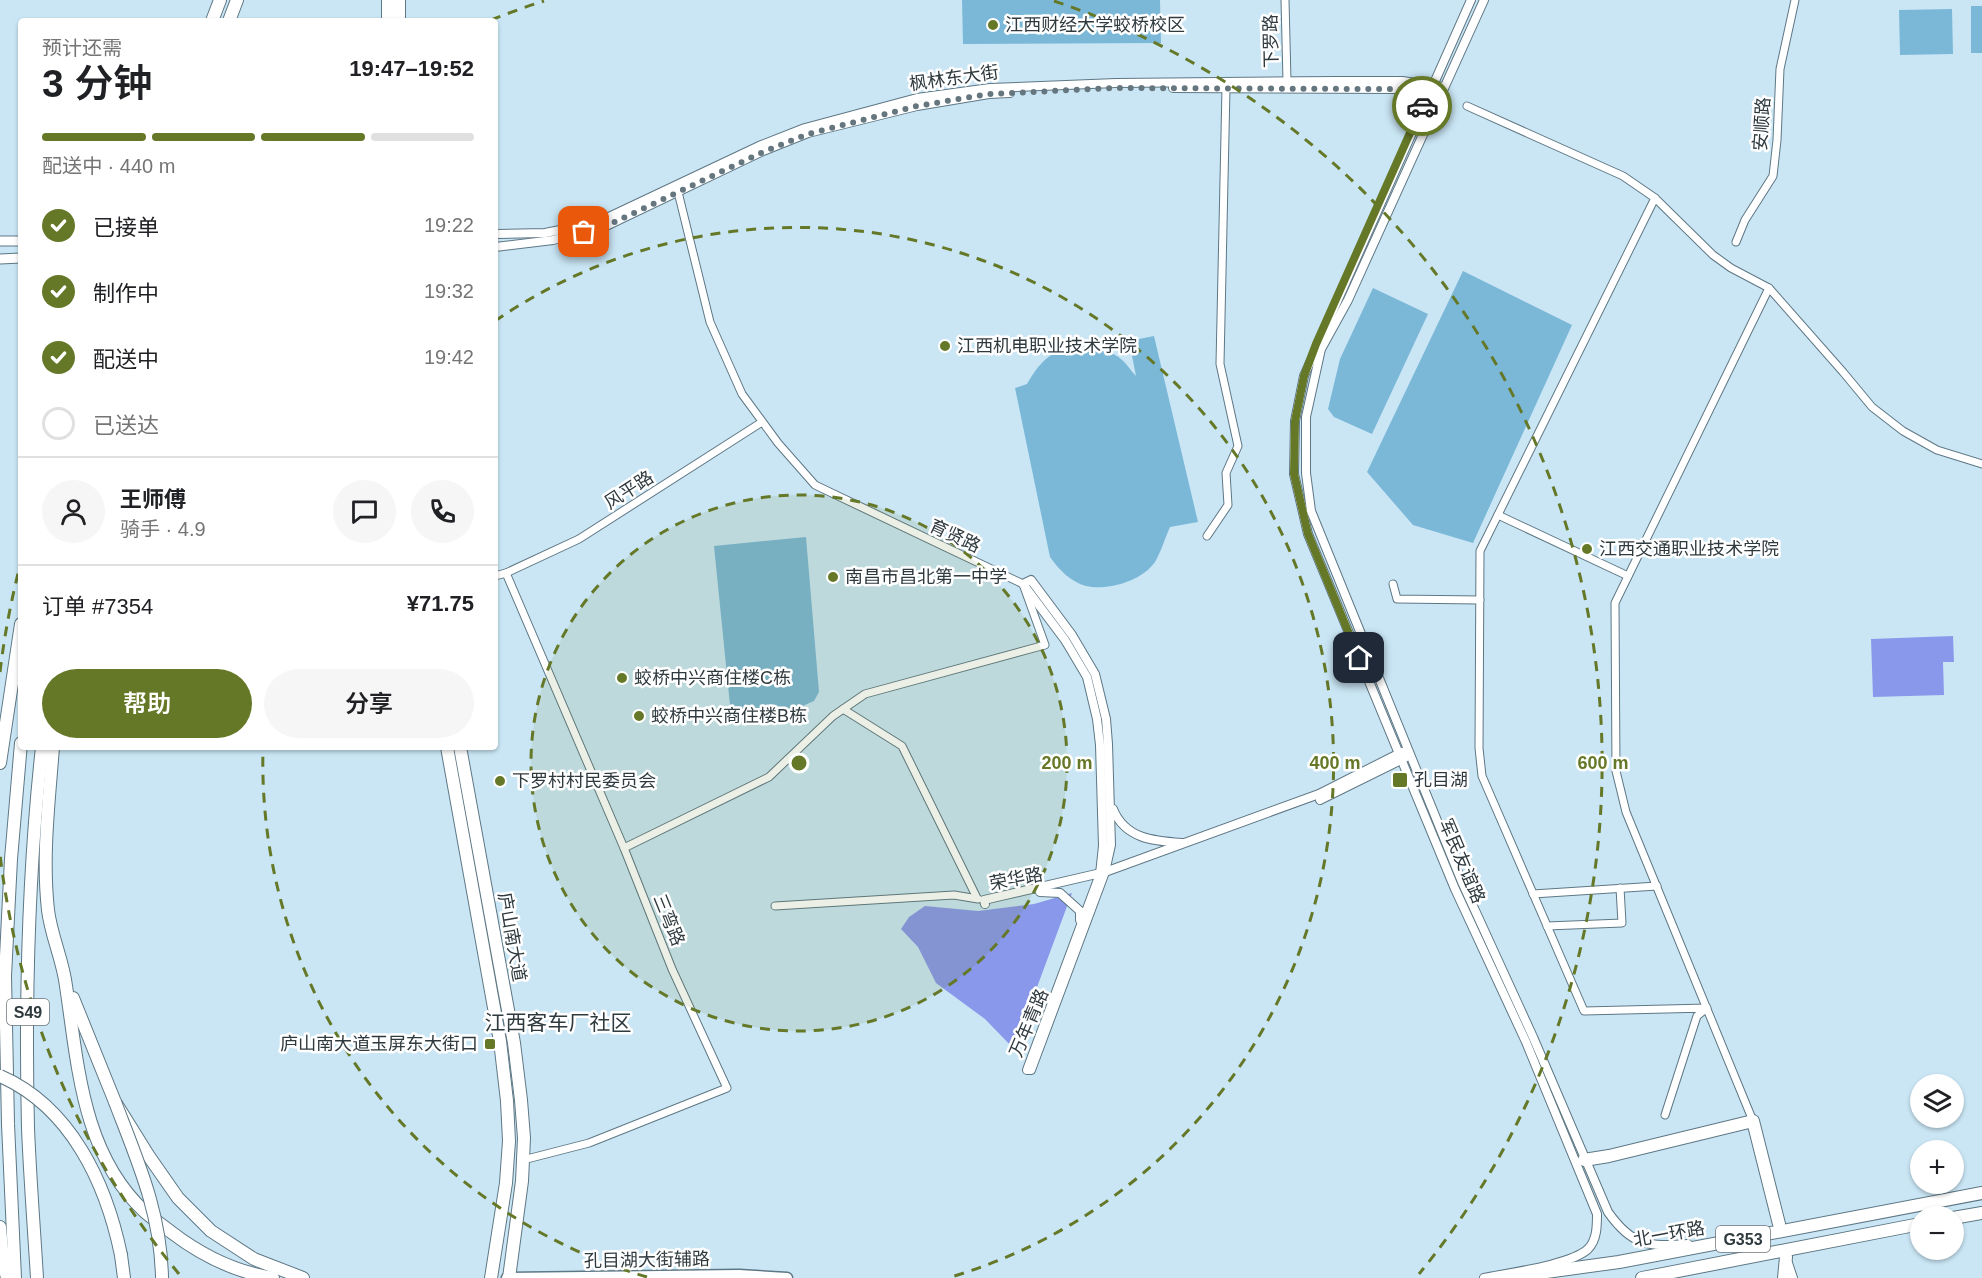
<!DOCTYPE html>
<html lang="zh">
<head>
<meta charset="utf-8">
<style>
	body { margin:0; font-family:Arial,"Noto Sans SC",sans-serif; background:#f6f6f6; color:#202124; height:100vh; display:flex; flex-direction:column; font-size:22px; white-space:nowrap }
	* { box-sizing:border-box; margin:0 }
	p { font-size:20px; color:#757577 }
	.icon { flex:none; width:33px; height:33px; fill:none; stroke:currentColor; stroke-width:2; stroke-linecap:round; stroke-linejoin:round }
	.map { position:relative; flex:1; overflow:hidden }
	.panel { position:absolute; left:18px; top:18px; width:480px; height:732px; display:flex; flex-direction:column; background:#fff; border-radius:6px; box-shadow:0 2px 4px #0004 }
	.panel>* { flex:none }
	.tools { position:absolute; left:1910px; top:1074px; display:grid; gap:12px }
	.tools a { display:grid; place-items:center; width:54px; height:54px; border-radius:50%; background:#fff; box-shadow:0 2px 4px #0004; font-size:30px }
	.pin { position:absolute; display:grid; place-items:center; width:51px; height:51px; color:#fff; margin:-26px; border-radius:12px; box-shadow:0 3px 9px #0006 }
	.courier { position:absolute; display:grid; place-items:center; width:60px; height:60px; margin:-30px; border:4px solid #657827; border-radius:50%; background:#fff; color:#222; box-shadow:0 2px 8px #0007 }
	.head em { font-style:normal; font-weight:600 }
	.head div { display:flex; flex-direction:column-reverse }
	.head { display:flex; align-items:center; justify-content:space-between; height:102px; padding:0 24px }
	h1 { font-size:39px; font-weight:600; line-height:45px }
	.bar { display:grid; grid-template-columns:repeat(4,1fr); gap:9px 6px; align-content:center; height:72px; padding:0 24px }
	.bar i { height:8px; border-radius:4px; background:#e0e0e0 }
	.bar .active { background:#657827 }
	.bar p { grid-column:span 4 }
	.line { display:flex; align-items:center; gap:15px; padding:0 24px; border-top:2px solid #e0e0e0 }
	.line div { flex:1 }
	.round { display:grid; place-items:center; flex:none; width:63px; height:63px; border-radius:32px; background:#f6f6f6 }
	ol { padding:0 24px; list-style:none }
	li { display:flex; align-items:center; gap:18px; height:66px }
	li p { margin-inline-start:auto }
	li .icon { padding:6px; border-radius:50%; background:#657827; color:#fff; stroke-width:4 }
	li:last-child { color:#757577 }
	li i { width:33px; height:33px; border:3px solid #e0e0e0; border-radius:50% }
	.primary-button { display:flex; gap:12px; margin-top:auto; padding:12px 24px }
	.primary-button a { flex:1; height:69px; border-radius:36px; background:#657827; color:#fff; font-size:24px; font-weight:600; line-height:69px; text-align:center }
	.primary-button a+a { background:#f6f6f6; color:#202124 }
	.map>svg:first-child { display:block }
	.green { fill:#7bb8d8 }
	.water { fill:#8998ea }
	.lines { fill:none; stroke-linecap:round; stroke-linejoin:round }
	.minor-casing { stroke:#5e7784; stroke-width:9 }
	.tertiary-casing { stroke:#5e7784; stroke-width:10 }
	.secondary-casing { stroke:#5e7784; stroke-width:11 }
	.primary-casing { stroke:#5e7784; stroke-width:13 }
	.trunk-casing { stroke:#5e7784; stroke-width:14 }
	.minor { stroke:#fff; stroke-width:7 }
	.tertiary { stroke:#fff; stroke-width:8 }
	.secondary { stroke:#fff; stroke-width:9 }
	.primary { stroke:#fff; stroke-width:10 }
	.trunk { stroke:#fff; stroke-width:12 }
	.trunk-bridge-casing { stroke:#5e7784; stroke-width:14; stroke-linecap:butt }
	.trunk-bridge { stroke:#fff; stroke-width:12 }
	.done { stroke:#65767f; stroke-width:6; stroke-dasharray:0 10.8 }
	.route { stroke:#657827; stroke-width:8 }
	.ring { fill:none; stroke:#657827; stroke-width:3; stroke-dasharray:10 8 }
	.poi-dot { fill:#657827; stroke:#fff; stroke-width:2 }
	.labels { text-anchor:middle; stroke-width:5; stroke-linejoin:round; paint-order:stroke }
	.shield { fill:#fff; stroke:#6d7579; stroke-width:1.5 }
	.shield-label { font-size:16px; font-weight:bold; fill:#2f3a3f }
	.poi-label { font-size:18px; fill:#2f3a3f; stroke:#fff; text-anchor:start }
	.street-label { font-size:18px; fill:#2f3a3f; stroke:#fff }
	.quarter-label { font-size:21px; fill:#2f3a3f; stroke:#fff }
	.centre { fill:#657827; stroke:#fff; stroke-width:3 }
	.ring-label { font-size:18px; text-anchor:middle; font-weight:bold; fill:#657827; stroke:#fff; stroke-width:5; stroke-linejoin:round; paint-order:stroke }
</style>
</head>
<body>
<div class="map">
<svg width="1982" height="1278" viewBox="0 0 1982 1278">
	<rect width="100%" height="100%" fill="#cae6f5"/>
	<g class="green">
		<polygon points="962,0 1160,0 1161,43 963,44"/>
		<rect x="1971" y="6" width="11" height="47"/>
		<polygon points="1952,9 1953,54 1900,55 1899,10"/>
		<polygon points="1463,271 1572,325 1473,543 1413,525 1367,472"/>
		<polygon points="1373,288 1428,314 1372,434 1334,417 1328,409 1340,359"/>
		<path d="M1154,336L1198,522L1170,527C1165,538 1161,552 1155,562C1142,581 1108,591 1086,586C1071,582 1059,570 1050,557L1015,388L1027,384C1034,372 1041,361 1054,353C1069,343 1107,347 1121,359C1127,364 1131,371 1136,376L1129,341Z"/>
		<polygon points="806,537 819,692 814,701 759,725 731,715 714,546"/>
	</g>
	<g class="water">
		<polygon points="1953,636 1954,662 1943,662 1944,695 1873,697 1871,639"/>
		<polygon points="1072,893 1014,1049 985,1019 936,983 918,947 901,929 909,917 925,906 978,911 1034,904"/>
	</g>
	<g class="lines">
		<g class="minor-casing">
			<g id="minor">
				<polyline points="1285,0 1287,81"/>
				<polyline points="1467,106 1623,176 1655,198 1713,255 1731,268 1769,288 1843,372 1872,407 1903,431 1937,450 1982,464"/>
				<polyline points="1655,198 1480,551 1479,748 1482,776 1584,1011 1707,1008 1697,1016 1665,1115"/>
				<polyline points="1736,242 1745,220 1773,176 1777,140 1780,69 1795,0"/>
				<polyline points="1498,515 1628,576"/>
				<polyline points="1207,536 1228,505 1226,473 1238,446 1220,364 1226,88"/>
				<polyline points="506,573 579,539 762,422"/>
				<polyline points="495,576 506,573 624,848 672,969 727,1088 589,1143 523,1160"/>
				<polyline points="1393,584 1397,599 1480,600"/>
				<polyline points="843,709 902,746 977,898"/>
				<polyline points="624,848 769,777 833,716 865,694 1045,645 1023,584 815,485 778,443 742,394 710,322 678,192"/>
				<polyline points="1533,894 1657,886"/>
				<polyline points="775,906 954,895 978,899"/>
				<polyline points="1547,926 1622,923 1620,888"/>
				<polyline points="1753,1121 1626,812 1616,771 1615,603 1769,288"/>
			</g>
		</g>
		<g class="tertiary-casing">
			<g id="tertiary">
				<path d="M1471,0L1304,376L1295,421L1294,474L1308,534L1455,889L1526,1042L1597,1214C1597,1226 1597,1240 1588,1249C1571,1265 1508,1273 1484,1278"/>
				<path d="M1484,0L1348,300L1321,349L1306,417V473L1311,511L1462,882L1533,1037L1608,1212C1632,1246 1648,1247 1688,1244"/>
				<polyline points="1173,88 1399,89 1439,96"/>
				<polyline points="495,234 545,233 596,223 759,146 805,128 917,98 990,88 1116,83 1337,81 1402,81 1443,87"/>
				<polyline points="495,247 553,240 600,229 763,151 808,133 917,106 989,94 1010,93"/>
				<polygon points="1031,580 1072,635 1095,674 1106,719 1108,744 1111,845 1105,872 1031,1070 1027,1070 1100,874 1103,846 1100,745 1097,719 1087,677 1065,640 1023,584"/>
				<polyline points="1320,800 1405,758"/>
				<path d="M1113,809C1125,839 1154,841 1182,843"/>
				<polyline points="1040,892 1060,893 1080,911 1080,920"/>
				<polyline points="985,904 984,900 1105,872 1319,794 1402,752"/>
				<polyline points="1788,1263 1793,1278"/>
			</g>
		</g>
		<g class="secondary-casing">
			<g id="secondary">
				<polyline points="0,241 21,241"/>
				<polyline points="0,259 21,258"/>
			</g>
		</g>
		<g class="primary-casing">
			<polyline id="primary" points="507,1278 739,1275 787,1278"/>
		</g>
		<g class="trunk-casing">
			<g id="trunk">
				<polyline points="399,0 399,21"/>
				<polyline points="212,21 220,0"/>
				<polyline points="229,21 237,0"/>
				<polyline points="388,21 388,0"/>
				<path d="M53,747C49,801 42,856 48,910C51,936 63,960 66,986C78,1065 82,1154 145,1212C153,1219 162,1225 171,1232C201,1255 235,1272 273,1278"/>
				<polyline points="447,747 500,1041 507,1101 509,1141 506,1183 491,1278"/>
				<polyline points="460,747 514,1043 521,1100 524,1138 522,1181 509,1278"/>
				<polyline points="0,763 21,624"/>
				<polyline points="73,998 115,1102 148,1155 178,1198 211,1231 254,1259 303,1278"/>
				<polyline points="1584,1160 1609,1156 1753,1121 1779,1224"/>
				<polyline points="1953,1218 1982,1213"/>
				<polyline points="0,1227 3,1261 7,1278"/>
				<polyline points="121,1255 124,1278"/>
				<polyline points="15,1278 8,1124 5,976 11,859 21,743"/>
				<path d="M37,1278C34,1228 30,1178 28,1128C25,1001 28,874 42,747"/>
				<polyline points="1503,1278 1619,1262 1982,1193"/>
				<polyline points="1642,1278 1920,1224"/>
				<polyline points="1784,1278 1786,1257"/>
			</g>
		</g>
		<use href="#minor" class="minor"/>
		<use href="#tertiary" class="tertiary"/>
		<use href="#secondary" class="secondary"/>
		<use href="#primary" class="primary"/>
		<use href="#trunk" class="trunk"/>
		<g class="trunk-bridge-casing">
			<g id="trunk-bridge">
				<path d="M0,1076C71,1107 106,1183 121,1255"/>
				<path d="M115,1102C138,1162 161,1213 162,1278"/>
			</g>
		</g>
		<use href="#trunk-bridge" class="trunk-bridge"/>
	</g>
	<g class="lines">
		<polyline class="done" points="584,232 600,229 763,152 808,134 917,106 989,94 1116,88 1378,89 1399,89 1427,94 1422,106"/>
		<polyline class="route" points="1359,658 1308,534 1294,474 1295,421 1304,376 1316,344 1422,106"/>
	</g>
	<circle cx="799" cy="763" r="268" fill="#657827" fill-opacity=".12"/>
	<g class="ring">
		<circle cx="799" cy="763" r="268"/>
		<path d="M647 1277A536 536 0 0 1 263 749M495 321A536 536 0 1 1 951 1277"/>
		<path d="M179 1274A804 804 0 0 1 0 854M0 672A804 804 0 0 1 21 562M491 20A804 804 0 0 1 544 1M1054 1A804 804 0 0 1 1419 1274"/>
	</g>
	<g class="poi-dot">
		<circle cx="993" cy="25" r="6"/>
		<circle cx="945" cy="346" r="6"/>
		<circle cx="1587" cy="549" r="6"/>
		<circle cx="833" cy="577" r="6"/>
		<circle cx="622" cy="678" r="6"/>
		<circle cx="639" cy="716" r="6"/>
		<rect x="1392" y="772" width="16" height="16" rx="3"/>
		<circle cx="500" cy="781" r="6"/>
		<rect x="484" y="1038" width="12" height="12" rx="3"/>
	</g>
	<g class="labels">
		<g class="shield">
			<rect x="7" y="999" width="42" height="26" rx="4.5"/>
			<rect x="1716" y="1226" width="54" height="26" rx="4.5"/>
		</g>
		<g class="shield-label">
			<text x="28" y="1018">S49</text>
			<text x="1743" y="1245">G353</text>
		</g>
		<g class="poi-label">
			<text x="1005" y="31">江西财经大学蛟桥校区</text>
			<text x="957" y="352">江西机电职业技术学院</text>
			<text x="1599" y="555">江西交通职业技术学院</text>
			<text x="845" y="583">南昌市昌北第一中学</text>
			<text x="634" y="684">蛟桥中兴商住楼C栋</text>
			<text x="651" y="722">蛟桥中兴商住楼B栋</text>
			<text x="1414" y="786">孔目湖</text>
			<text x="512" y="787">下罗村村民委员会</text>
			<text x="478" y="1050" text-anchor="end">庐山南大道玉屏东大街口</text>
		</g>
		<g class="street-label">
			<text transform="translate(1271 41) rotate(-91)" y="6">下罗路</text>
			<text transform="translate(954 78) rotate(-8)" y="6">枫林东大街</text>
			<text transform="translate(1762 124) rotate(-86)" y="6">安顺路</text>
			<text transform="translate(629 490) rotate(-33)" y="6">风平路</text>
			<text transform="translate(955 536) rotate(25)" y="6">育贤路</text>
			<text transform="translate(1462 861) rotate(67)" y="6">军民友谊路</text>
			<text transform="translate(1016 879) rotate(-11)" y="6">荣华路</text>
			<text transform="translate(669 920) rotate(68)" y="6">三弯路</text>
			<text transform="translate(512 937) rotate(80)" y="6">庐山南大道</text>
			<text transform="translate(1029 1023) rotate(-67)" y="6">万年青路</text>
			<text transform="translate(1669 1234) rotate(-10)" y="6">北一环路</text>
			<text transform="translate(647 1260) rotate(-1)" y="6">孔目湖大街辅路</text>
		</g>
		<g class="quarter-label">
			<text x="558" y="1030">江西客车厂社区</text>
		</g>
	</g>
	<circle cx="799" cy="763" r="9" class="centre"/>
	<g class="ring-label">
		<text x="1067" y="769">200 m</text>
		<text x="1335" y="769">400 m</text>
		<text x="1603" y="769">600 m</text>
	</g>
</svg>
<div class="tools">
<a><svg class="icon" aria-label="layers" viewBox="0 0 24 24"><path d="M12 4l9 5-9 5-9-5zM3 14l9 5 9-5"/></svg></a>
<a>+</a>
<a>−</a>
</div>
<div class="pin" style="left:584px;top:232px;background:#ea580c"><svg class="icon" aria-label="bag" viewBox="0 0 24 24"><path d="M5 8h14l-1 12H6zM9 8a3 3 0 0 1 6 0"/></svg></div>
<div class="pin" style="left:1359px;top:658px;background:#1f2937"><svg class="icon" aria-label="home" viewBox="0 0 24 24"><path d="M3 11l9-7 9 7M6 9v11h12V9"/></svg></div>
<div class="courier" style="left:1422px;top:106px"><svg class="icon" aria-label="car" viewBox="0 0 24 24"><path d="M5 17H2v-5l4-1 3-4h7l3 4 3 1v5h-3M9 17h6M6 11h13"/><circle cx="7" cy="17" r="2"/><circle cx="17" cy="17" r="2"/></svg></div>
<section class="panel">
<div class="head"><div><h1>3 分钟</h1><p>预计还需</p></div><em>19:47–19:52</em></div>
<div class="bar"><i class="active"></i><i class="active"></i><i class="active"></i><i></i><p>配送中 · 440 m</p></div>
<ol>
<li><svg class="icon" aria-label="check" viewBox="0 0 24 24"><path d="M5 12l5 5 9-10"/></svg>已接单<p>19:22</p></li>
<li><svg class="icon" aria-label="check" viewBox="0 0 24 24"><path d="M5 12l5 5 9-10"/></svg>制作中<p>19:32</p></li>
<li><svg class="icon" aria-label="check" viewBox="0 0 24 24"><path d="M5 12l5 5 9-10"/></svg>配送中<p>19:42</p></li>
<li><i></i>已送达</li>
</ol>
<div class="line" style="height:108px"><a class="round"><svg class="icon" aria-label="person" viewBox="0 0 24 24"><circle cx="12" cy="8" r="4"/><path d="M4 21q1-7 8-7t8 7"/></svg></a><div><b>王师傅</b><p>骑手 · 4.9</p></div><a class="round"><svg class="icon" aria-label="chat" viewBox="0 0 24 24"><path d="M4 5h16v11H9l-5 4z"/></svg></a><a class="round"><svg class="icon" aria-label="phone" viewBox="0 0 24 24"><path d="M5 4h4l2 5-3 2q2 4 5 5l2-3 5 2v4C11 20 4 13 5 4z"/></svg></a></div>
<div class="line" style="height:78px"><div>订单 #7354</div><b>¥71.75</b></div>
<div class="primary-button"><a>帮助</a><a>分享</a></div>
</section>
</div>
</body>
</html>
